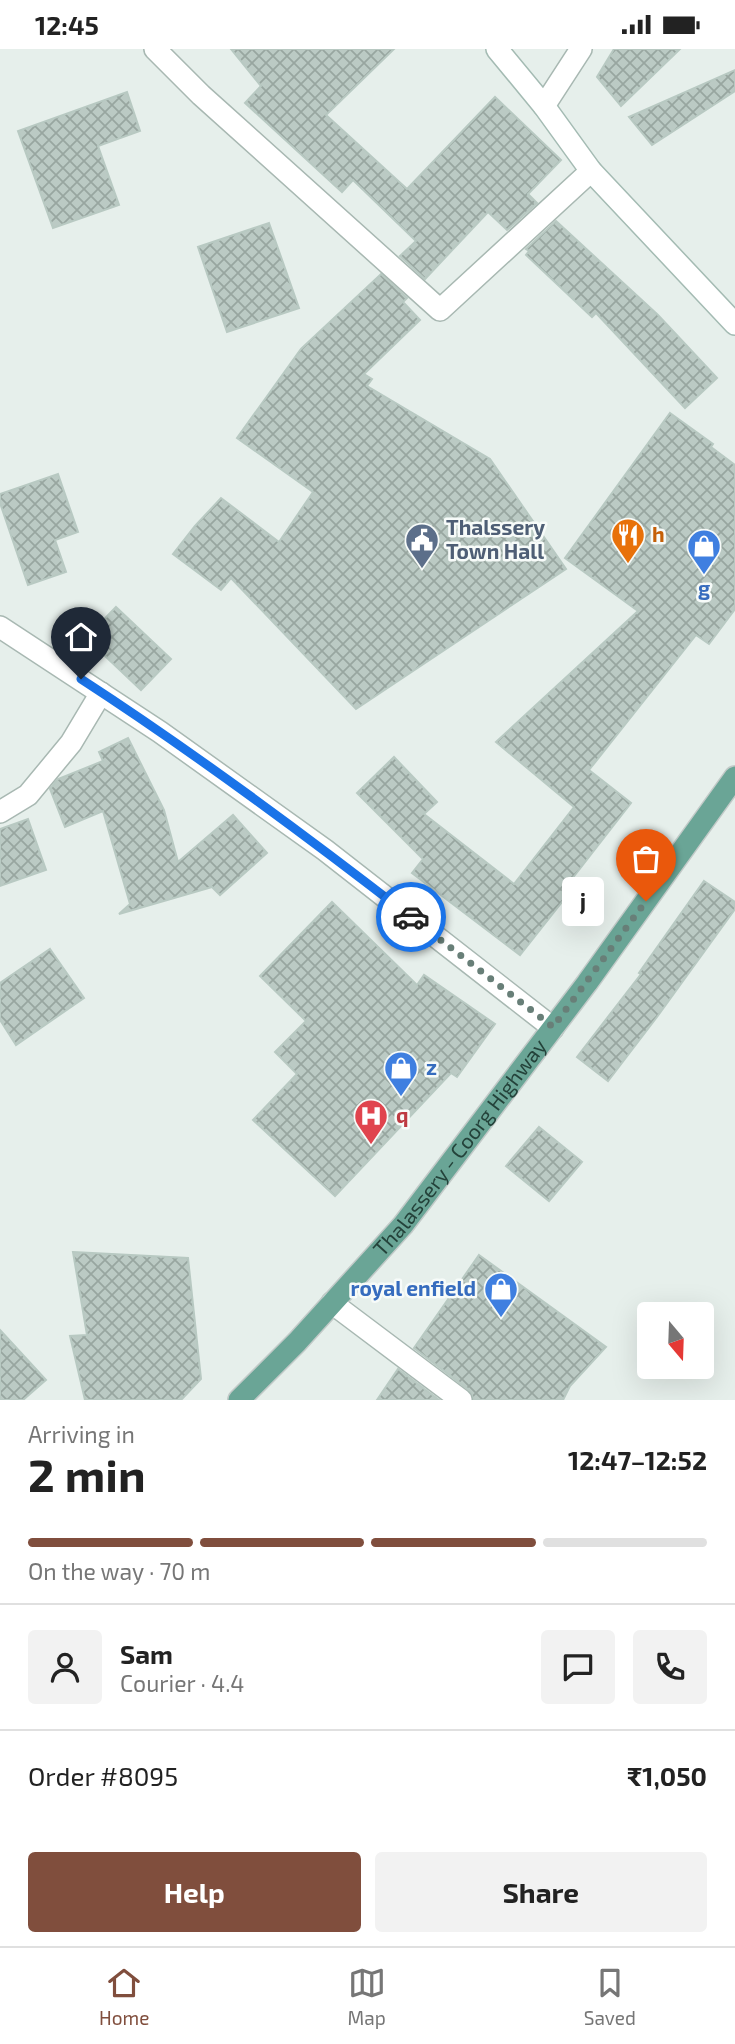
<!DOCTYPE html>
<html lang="en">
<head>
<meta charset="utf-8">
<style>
	body { margin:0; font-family:"Exo 2",sans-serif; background:#f2f2f2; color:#222; height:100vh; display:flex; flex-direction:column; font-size:26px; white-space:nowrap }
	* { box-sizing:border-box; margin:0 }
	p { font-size:23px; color:#767676 }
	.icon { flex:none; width:38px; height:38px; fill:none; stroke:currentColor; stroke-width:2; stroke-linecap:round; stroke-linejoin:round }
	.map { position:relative; height:1351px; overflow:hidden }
	.panel { display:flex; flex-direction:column; background:#fff; flex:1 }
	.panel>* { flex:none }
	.needle { width:46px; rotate:161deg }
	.fabs { position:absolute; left:637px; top:1253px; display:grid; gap:14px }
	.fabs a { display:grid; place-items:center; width:77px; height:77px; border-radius:7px; background:#fff; box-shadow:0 7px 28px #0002; font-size:35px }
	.pin { position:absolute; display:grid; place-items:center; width:60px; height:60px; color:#fff; margin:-72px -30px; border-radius:50% 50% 50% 0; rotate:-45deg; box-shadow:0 0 7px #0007 }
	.pin .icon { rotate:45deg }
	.courier { position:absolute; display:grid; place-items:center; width:70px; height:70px; margin:-35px; border:5px solid #1a73e8; border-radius:50%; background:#fff; color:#222; box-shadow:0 2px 9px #0007 }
	.bubble { position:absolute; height:49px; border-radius:7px; background:#fff; box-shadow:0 7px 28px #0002; font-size:23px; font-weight:700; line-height:49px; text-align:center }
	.overview em { font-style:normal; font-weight:700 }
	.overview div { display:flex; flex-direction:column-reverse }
	.overview { display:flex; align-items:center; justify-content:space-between; height:119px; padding:0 28px }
	h1 { font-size:46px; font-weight:700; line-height:52px }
	.bar { display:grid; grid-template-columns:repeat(4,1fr); gap:10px 7px; align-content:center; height:84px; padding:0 28px }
	.bar i { height:9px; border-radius:5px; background:#e0e0e0 }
	.bar .on { background:#804e3d }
	.bar p { grid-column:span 4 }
	.line { display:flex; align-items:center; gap:18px; padding:0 28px; border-top:2px solid #e0e0e0 }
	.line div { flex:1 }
	.round { display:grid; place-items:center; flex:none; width:74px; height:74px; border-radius:7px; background:#f2f2f2 }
	.primary-button { display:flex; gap:14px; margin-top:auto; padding:14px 28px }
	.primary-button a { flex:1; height:80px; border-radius:7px; background:#804e3d; color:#fff; font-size:28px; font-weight:700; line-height:80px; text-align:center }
	.primary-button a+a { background:#f2f2f2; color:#222 }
	.status { display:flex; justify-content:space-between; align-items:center; height:49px; padding:0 35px; background:#fff; direction:ltr }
	.status svg { height:19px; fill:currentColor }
	.dock { display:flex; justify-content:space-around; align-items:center; height:98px; border-top:2px solid #e0e0e0; background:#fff; font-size:19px; color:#767676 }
	.dock a { display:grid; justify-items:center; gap:4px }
	.dock .on { color:#804e3d }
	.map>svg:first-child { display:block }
	.building { fill:url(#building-cross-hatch); stroke:#b8c9c2; stroke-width:2 }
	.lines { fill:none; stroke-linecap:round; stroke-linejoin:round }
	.street-casing { stroke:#a8b8b2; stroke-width:24 }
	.secondary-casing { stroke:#a4bbb3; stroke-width:24 }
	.primary-casing { stroke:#c2cac8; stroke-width:24 }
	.street { stroke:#fff; stroke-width:21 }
	.secondary { stroke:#fff; stroke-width:21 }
	.primary { stroke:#6aa596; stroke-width:21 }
	.done { stroke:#687f78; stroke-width:7; stroke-dasharray:0 12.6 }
	.route { stroke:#1a73e8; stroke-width:9 }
	.labels { text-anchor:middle; stroke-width:5; stroke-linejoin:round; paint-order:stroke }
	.service-label { font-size:21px; font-weight:bold; fill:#4e5e75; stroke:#f7fbf9; text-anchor:start }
	.food-label { font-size:21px; font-weight:bold; fill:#c56008; stroke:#f7fbf9; text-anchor:start }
	.shop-label { font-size:21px; font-weight:bold; fill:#366cbe; stroke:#f7fbf9 }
	.health-label { font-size:21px; font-weight:bold; fill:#be3a42; stroke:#f7fbf9; text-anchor:start }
	.street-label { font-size:21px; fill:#24423a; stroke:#f7fbf9 }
</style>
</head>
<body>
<div class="status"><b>12:45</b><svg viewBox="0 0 49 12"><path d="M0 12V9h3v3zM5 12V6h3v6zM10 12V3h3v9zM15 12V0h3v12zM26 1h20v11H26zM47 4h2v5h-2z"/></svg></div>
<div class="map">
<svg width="735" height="1351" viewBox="0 0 735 1351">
	<defs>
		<pattern id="building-cross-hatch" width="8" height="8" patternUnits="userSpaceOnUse" patternTransform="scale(1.75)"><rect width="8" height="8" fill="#bbcac4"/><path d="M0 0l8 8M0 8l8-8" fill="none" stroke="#98a6a0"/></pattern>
	</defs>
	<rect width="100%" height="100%" fill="#e6efeb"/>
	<g class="building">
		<polygon points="231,0 394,0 326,66 407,140 495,48 561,111 528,145 537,154 507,181 488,163 425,230 400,207 416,192 353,131 342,143 245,54 261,37"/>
		<polygon points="614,0 680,0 621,57 597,28"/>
		<polygon points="735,21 735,42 652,96 629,68"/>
		<polygon points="127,43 140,82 98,97 119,156 53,179 18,82"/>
		<polygon points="556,172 658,266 717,329 685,359 596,264 592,268 526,206 529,202 526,200"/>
		<polygon points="269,174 299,259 227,283 198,198"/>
		<polygon points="381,225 407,249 403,253 420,271 364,325 372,330 367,337 490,410 566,520 356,660 231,529 221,541 173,505 195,477 221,449 279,493 313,443 237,389 301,300"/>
		<polygon points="670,364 713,395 711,398 735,416 735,560 709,595 696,586 589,721 631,754 561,844 566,848 520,906 412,824 423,810 357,744 394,708 437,753 424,765 514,835 574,758 496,693 638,562 565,509"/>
		<polygon points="58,425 78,483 55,491 66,523 28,536 0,454 0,445"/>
		<polygon points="116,558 171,610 141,641 86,589"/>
		<polygon points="128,689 164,761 178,813 233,766 267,804 220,846 212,838 119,865 130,855 103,762 65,778 50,740 58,730 103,712 99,703"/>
		<polygon points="28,770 46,821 0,837 0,780"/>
		<polygon points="704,832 735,853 735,860 657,968 608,1032 577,1008 641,925 639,924"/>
		<polygon points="332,853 417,936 424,926 495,975 457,1028 451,1024 335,1147 253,1071 297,1025 275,1003 306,972 260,927"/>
		<polygon points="50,900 84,949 16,996 0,971 0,934"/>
		<polygon points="539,1078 582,1113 549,1152 506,1117"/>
		<polygon points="73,1203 188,1209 201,1330 181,1351 85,1351 70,1287 87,1286"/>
		<polygon points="479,1206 606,1298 570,1337 563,1351 474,1351 469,1341 414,1299"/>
		<polygon points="0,1281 46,1331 23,1351 0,1351"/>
		<polygon points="398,1320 439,1351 377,1351"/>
	</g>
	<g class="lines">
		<g class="street-casing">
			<g id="street">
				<polyline points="155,0 201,46 440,261 591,122"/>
				<polyline points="544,57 581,0"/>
				<polyline points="0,578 160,683 325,801 553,979"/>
				<polyline points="0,763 28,746 71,694 101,644"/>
				<polyline points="332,1254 461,1351"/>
			</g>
		</g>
		<g class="secondary-casing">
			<polyline id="secondary" points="497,0 544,57 591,122 735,275"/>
		</g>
		<g class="primary-casing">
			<g id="primary">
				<path id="s1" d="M239,1351L297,1293L403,1176L587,934L735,728"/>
			</g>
		</g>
		<use href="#street" class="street"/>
		<use href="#secondary" class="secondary"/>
		<use href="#primary" class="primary"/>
	</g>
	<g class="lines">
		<polyline class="done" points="411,868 553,978 646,852"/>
		<path class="route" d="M81,630C195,704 304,785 411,868"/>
	</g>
	<defs>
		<g id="restaurant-pin" transform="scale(1.75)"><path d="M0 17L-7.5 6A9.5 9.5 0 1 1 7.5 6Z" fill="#e8710a" stroke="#f7fbf9"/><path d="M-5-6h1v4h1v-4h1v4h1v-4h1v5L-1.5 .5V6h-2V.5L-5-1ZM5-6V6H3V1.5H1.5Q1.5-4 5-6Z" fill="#fff"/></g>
		<g id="civic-pin" transform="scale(1.75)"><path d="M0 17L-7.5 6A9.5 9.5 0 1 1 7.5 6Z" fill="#5c6f8a" stroke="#f7fbf9"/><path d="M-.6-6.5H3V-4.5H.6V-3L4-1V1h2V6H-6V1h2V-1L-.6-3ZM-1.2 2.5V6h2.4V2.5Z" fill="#fff"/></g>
		<g id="shop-pin" transform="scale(1.75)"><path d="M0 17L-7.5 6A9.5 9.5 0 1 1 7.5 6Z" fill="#3f7fe0" stroke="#f7fbf9"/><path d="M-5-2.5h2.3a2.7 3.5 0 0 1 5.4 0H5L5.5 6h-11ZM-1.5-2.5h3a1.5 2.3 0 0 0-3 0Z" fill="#fff"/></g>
		<g id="hospital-pin" transform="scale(1.75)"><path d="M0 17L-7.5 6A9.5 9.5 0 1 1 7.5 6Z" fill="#e0444e" stroke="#f7fbf9"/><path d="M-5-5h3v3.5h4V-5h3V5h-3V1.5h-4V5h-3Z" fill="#fff"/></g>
	</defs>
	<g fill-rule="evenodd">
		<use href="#restaurant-pin" x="628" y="486"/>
		<use href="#civic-pin" x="422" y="491"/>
		<use href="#shop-pin" x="704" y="497"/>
		<use href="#shop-pin" x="401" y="1019"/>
		<use href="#hospital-pin" x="371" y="1067"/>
		<use href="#shop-pin" x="501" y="1240"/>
	</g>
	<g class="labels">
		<g class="service-label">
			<text x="446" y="486">Thalssery<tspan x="446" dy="24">Town Hall</tspan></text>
		</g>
		<g class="food-label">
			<text x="652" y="493">h</text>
		</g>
		<g class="shop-label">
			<text x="704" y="547">g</text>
			<text x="426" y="1026" text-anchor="start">z</text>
			<text x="476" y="1247" text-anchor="end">royal enfield</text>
		</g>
		<g class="health-label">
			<text x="396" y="1074">q</text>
		</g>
		<g class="street-label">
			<text dy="7" stroke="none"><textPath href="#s1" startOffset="336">Thalassery - Coorg Highway</textPath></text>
		</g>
	</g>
</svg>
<div class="fabs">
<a><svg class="needle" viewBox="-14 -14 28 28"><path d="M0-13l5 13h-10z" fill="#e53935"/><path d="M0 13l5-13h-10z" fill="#767676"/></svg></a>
</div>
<div class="pin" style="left:646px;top:852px;background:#ea580c"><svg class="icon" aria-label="bag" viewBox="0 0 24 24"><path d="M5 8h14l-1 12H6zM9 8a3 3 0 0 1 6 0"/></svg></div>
<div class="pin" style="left:81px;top:630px;background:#1f2937"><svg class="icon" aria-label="home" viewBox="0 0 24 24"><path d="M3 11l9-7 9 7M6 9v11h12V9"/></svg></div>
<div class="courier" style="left:411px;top:868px"><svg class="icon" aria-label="car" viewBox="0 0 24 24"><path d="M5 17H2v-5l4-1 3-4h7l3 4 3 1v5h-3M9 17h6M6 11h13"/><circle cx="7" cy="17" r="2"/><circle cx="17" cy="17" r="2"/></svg></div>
<div class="bubble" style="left:562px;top:828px;width:42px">j</div>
</div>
<section class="panel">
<div class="overview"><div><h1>2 min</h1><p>Arriving in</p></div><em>12:47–12:52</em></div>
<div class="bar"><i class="on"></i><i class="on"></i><i class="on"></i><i></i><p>On the way · 70 m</p></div>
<div class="line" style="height:126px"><a class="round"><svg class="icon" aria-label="person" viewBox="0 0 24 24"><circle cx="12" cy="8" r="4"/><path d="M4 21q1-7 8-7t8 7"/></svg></a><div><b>Sam</b><p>Courier · 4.4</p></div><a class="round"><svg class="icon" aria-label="chat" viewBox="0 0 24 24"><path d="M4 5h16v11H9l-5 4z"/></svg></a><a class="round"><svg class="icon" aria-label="phone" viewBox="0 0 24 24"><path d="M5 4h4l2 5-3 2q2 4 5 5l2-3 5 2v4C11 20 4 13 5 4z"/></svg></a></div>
<div class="line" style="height:91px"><div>Order #8095</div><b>₹1,050</b></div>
<div class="primary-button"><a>Help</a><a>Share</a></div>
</section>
<nav class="dock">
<a class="on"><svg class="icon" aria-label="home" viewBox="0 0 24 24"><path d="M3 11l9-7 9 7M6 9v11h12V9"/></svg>Home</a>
<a><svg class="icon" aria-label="map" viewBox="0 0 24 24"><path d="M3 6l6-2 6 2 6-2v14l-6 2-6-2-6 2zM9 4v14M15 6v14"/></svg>Map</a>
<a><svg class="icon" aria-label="saved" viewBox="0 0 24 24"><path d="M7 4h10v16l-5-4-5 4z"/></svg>Saved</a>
</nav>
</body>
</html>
